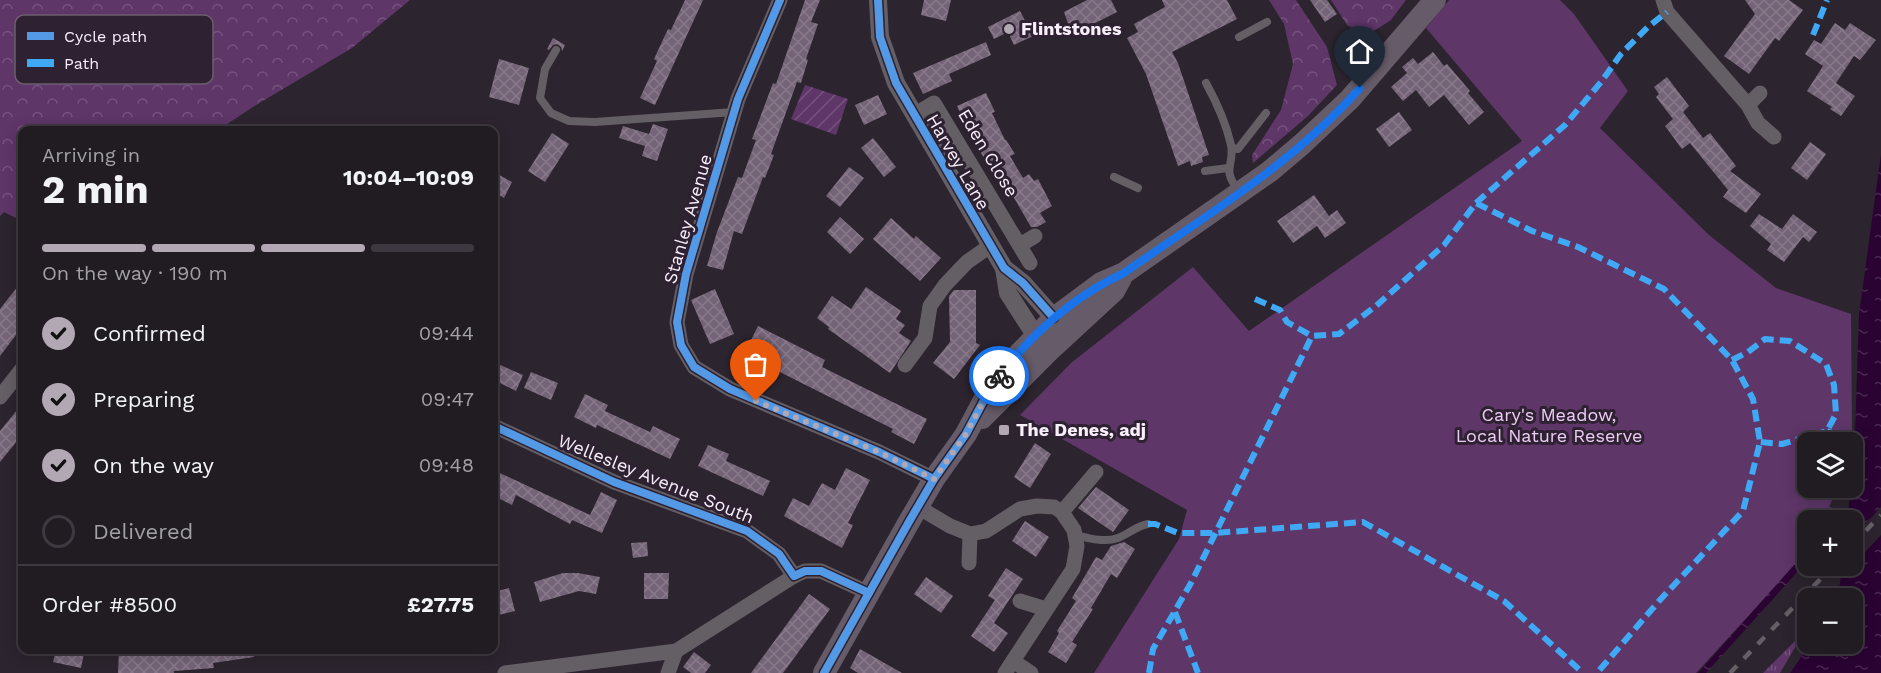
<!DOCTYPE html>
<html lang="en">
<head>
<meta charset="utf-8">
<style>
	body { margin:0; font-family:"Work Sans",sans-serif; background:#29242a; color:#f1f3f6; height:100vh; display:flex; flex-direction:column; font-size:22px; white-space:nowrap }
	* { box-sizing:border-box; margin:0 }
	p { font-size:20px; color:#a2a1a5 }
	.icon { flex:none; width:33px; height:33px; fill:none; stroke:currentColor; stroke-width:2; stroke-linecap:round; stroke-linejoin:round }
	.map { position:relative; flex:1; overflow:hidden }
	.side { position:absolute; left:18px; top:126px; width:480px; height:528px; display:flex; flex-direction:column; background:#211b22; border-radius:12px; box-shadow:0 3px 15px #0003,0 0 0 2px #3e3940 }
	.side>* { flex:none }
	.buttons { position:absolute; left:1797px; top:432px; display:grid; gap:12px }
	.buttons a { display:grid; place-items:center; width:66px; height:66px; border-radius:12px; background:#211b22; box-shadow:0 3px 15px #0003,0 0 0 2px #3e3940; font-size:30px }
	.pin { position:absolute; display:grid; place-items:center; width:51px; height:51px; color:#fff; margin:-62px -26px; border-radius:50% 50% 50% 0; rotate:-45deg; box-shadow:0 0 6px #0007 }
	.pin .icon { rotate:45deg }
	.courier { position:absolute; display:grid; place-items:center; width:60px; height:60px; margin:-30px; border:4px solid #1a73e8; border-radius:50%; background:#fff; color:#222; box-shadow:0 2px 8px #0007 }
	.summary em { font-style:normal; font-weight:700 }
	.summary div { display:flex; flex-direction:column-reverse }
	.summary { display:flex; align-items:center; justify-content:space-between; height:102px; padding:0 24px }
	h1 { font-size:39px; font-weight:700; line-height:45px }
	.bar { display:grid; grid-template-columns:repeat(4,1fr); gap:9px 6px; align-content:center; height:72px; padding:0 24px }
	.bar i { height:8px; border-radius:4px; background:#3e3940 }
	.bar .selected { background:#b1a8b3 }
	.bar p { grid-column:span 4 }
	.line { display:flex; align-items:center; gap:15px; padding:0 24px; border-top:2px solid #3e3940 }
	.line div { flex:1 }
	ol { padding:0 24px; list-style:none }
	li { display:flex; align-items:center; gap:18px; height:66px }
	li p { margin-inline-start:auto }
	li .icon { padding:6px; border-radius:50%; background:#b1a8b3; color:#111; stroke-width:4 }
	li:last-child { color:#a2a1a5 }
	li i { width:33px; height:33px; border:3px solid #3e3940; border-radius:50% }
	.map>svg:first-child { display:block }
	.grass { fill:url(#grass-tufts) }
	.forest { fill:url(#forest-crowns) }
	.park { fill:#5e3668 }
	.garden { fill:url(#garden-furrows) }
	.water { fill:url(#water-ripples) }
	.pier { fill:#2c242e }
	.building { fill:url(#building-cross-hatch) }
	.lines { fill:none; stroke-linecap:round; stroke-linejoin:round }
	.service { stroke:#645e65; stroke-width:8 }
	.minor { stroke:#645e65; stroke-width:15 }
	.tertiary { stroke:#645e65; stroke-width:18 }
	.primary { stroke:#665b68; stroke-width:22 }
	.rail { stroke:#656066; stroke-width:4.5; stroke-dasharray:10 10; stroke-linecap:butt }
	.quiet { stroke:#3fa9f5; stroke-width:6; stroke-dasharray:12 6; stroke-linecap:butt }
	.cycleway-casing { stroke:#2e2131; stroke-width:11 }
	.cycleway { stroke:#5399e6; stroke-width:8 }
	.done { stroke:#b1a8b3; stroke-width:6; stroke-dasharray:0 10.8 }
	.route { stroke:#1a73e8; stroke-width:8 }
	.poi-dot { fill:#b1a8b3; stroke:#2e2131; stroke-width:2 }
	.labels { text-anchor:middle; stroke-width:6; stroke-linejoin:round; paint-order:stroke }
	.poi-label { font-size:18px; font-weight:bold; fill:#f8effa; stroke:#2e2131; text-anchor:start }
	.street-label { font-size:18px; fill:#f8effa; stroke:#2e2131 }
	.park-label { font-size:18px; fill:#ecccf4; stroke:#2e2131 }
	.key { fill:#2e2131; stroke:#6b5f6d; stroke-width:1.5 }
	.key-label { font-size:16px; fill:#f8effa }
</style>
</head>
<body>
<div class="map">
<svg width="1881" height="673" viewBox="0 0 1881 673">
	<defs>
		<pattern id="grass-tufts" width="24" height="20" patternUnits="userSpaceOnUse" patternTransform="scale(1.5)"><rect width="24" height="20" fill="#5e3668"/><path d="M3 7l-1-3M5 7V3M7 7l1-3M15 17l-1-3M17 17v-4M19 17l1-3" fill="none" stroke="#76537e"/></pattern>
		<pattern id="forest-crowns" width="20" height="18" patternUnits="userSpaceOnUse" patternTransform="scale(1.5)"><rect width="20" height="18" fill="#5e3668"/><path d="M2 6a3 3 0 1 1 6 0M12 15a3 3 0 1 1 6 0" fill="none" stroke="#76537e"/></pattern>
		<pattern id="garden-furrows" width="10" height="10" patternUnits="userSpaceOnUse" patternTransform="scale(1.5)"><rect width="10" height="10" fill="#5e3668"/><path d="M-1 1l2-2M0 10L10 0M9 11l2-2" fill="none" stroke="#76537e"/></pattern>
		<pattern id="water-ripples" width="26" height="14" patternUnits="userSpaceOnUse" patternTransform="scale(1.5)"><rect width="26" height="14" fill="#2a0333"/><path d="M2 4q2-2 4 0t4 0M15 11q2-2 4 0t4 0" fill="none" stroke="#4a2851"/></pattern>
		<pattern id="building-cross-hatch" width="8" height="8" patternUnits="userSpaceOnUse" patternTransform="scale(1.5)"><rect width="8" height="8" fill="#746477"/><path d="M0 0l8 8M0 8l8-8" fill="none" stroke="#897a8b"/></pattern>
	</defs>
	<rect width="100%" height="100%" fill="#2c242e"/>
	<polygon class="grass" points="1804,632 1780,673 1763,673"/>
	<g class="forest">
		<polygon points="0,0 410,0 352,48 256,105 218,130 22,130 22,221 4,212 0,216"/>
		<polygon points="1269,0 1296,0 1327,47 1337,85 1308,116 1253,163 1252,155 1281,110 1293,64 1284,24"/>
		<polygon points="1331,0 1406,0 1391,20 1366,36 1347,25"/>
	</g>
	<polygon class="park" points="1449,0 1560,0 1574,14 1628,91 1600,128 1709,235 1776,288 1851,314 1852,432 1846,442 1808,442 1808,488 1837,488 1829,507 1845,511 1836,520 1808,520 1807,552 1696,673 1094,673 1179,539 1187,510 1020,415 1071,363 1193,267 1249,331 1522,141 1426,28"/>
	<polygon class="garden" points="805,85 848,99 836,135 791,119"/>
	<g class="water">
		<polygon points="1881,154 1881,673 1790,673 1810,644 1852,644 1852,598 1838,598 1842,566 1852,566 1852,520 1847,520 1854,462 1859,314"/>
		<polygon points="1794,565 1798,565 1800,569 1706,673 1698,673"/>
	</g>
	<polygon class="pier" points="1881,507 1881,535 1853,565 1853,537"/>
	<g class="building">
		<polygon points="685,0 703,0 655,105 640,98 657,61 654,59 668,29 671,30"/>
		<polygon points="805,0 820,0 811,22 818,24 806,59 808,60 801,83 797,82 771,154 774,155 765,178 763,177 742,234 734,231 723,270 707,266 717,232 738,177 742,178 756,140 752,139 773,83 776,84"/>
		<polygon points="924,0 951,0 946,21 921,15"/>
		<polygon points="1087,0 1111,0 1117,12 1072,35 1064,12"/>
		<polygon points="1162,0 1227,0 1237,19 1172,52 1178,63 1209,155 1202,157 1203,162 1191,166 1190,161 1178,166 1146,74 1127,38 1138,32 1134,24 1165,7"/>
		<polygon points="1310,0 1327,0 1337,14 1325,22"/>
		<polygon points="1745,0 1789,0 1803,10 1779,41 1775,38 1749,74 1724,56 1755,14"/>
		<polygon points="1020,11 1033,36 1014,45 1008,32 994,39 988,27"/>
		<polygon points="1835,23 1845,30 1850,23 1876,40 1860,60 1854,56 1836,83 1855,96 1841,116 1830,109 1832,107 1807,91 1823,66 1805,54 1814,40 1821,44"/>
		<polygon points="553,38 565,45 562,51 561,47 557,44 553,45 549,50 547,49"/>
		<polygon points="986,42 991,55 949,74 952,81 923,94 913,73"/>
		<polygon points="1433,52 1444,66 1447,64 1470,91 1468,93 1484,112 1469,125 1444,95 1429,107 1416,90 1403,101 1391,87 1407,73 1402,67 1413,58 1418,64"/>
		<polygon points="499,59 529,68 519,105 489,97"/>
		<polygon points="1667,77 1689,106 1683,112 1703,138 1710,133 1736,166 1730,171 1761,194 1746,213 1723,197 1728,190 1690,143 1682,149 1665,126 1673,119 1656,97 1659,94 1654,87"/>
		<polygon points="986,93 995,112 992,113 1005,140 1006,140 1015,154 1010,156 1023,178 1029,174 1034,181 1038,179 1052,206 1040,213 1046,222 1037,227 1031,227 1006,184 1002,187 973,140 957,106"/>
		<polygon points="878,95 887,114 864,125 855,105"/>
		<polygon points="1399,112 1412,130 1389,147 1376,129"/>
		<polygon points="653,124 668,129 657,161 642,156 645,146 619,138 623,126 649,134"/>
		<polygon points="552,133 569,144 545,182 528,171"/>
		<polygon points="873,138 896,167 884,177 861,148"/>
		<polygon points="1810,142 1826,154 1807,180 1791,168"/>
		<polygon points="849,167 864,178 840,207 826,196"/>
		<polygon points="494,172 512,182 504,198 494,192"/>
		<polygon points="1314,195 1329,216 1337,210 1346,223 1325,238 1317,226 1293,243 1277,221"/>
		<polygon points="1759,214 1782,229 1793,214 1817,232 1809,242 1803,237 1784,262 1767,250 1771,244 1750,226"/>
		<polygon points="840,217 864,239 850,254 827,232"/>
		<polygon points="891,218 914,239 916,236 941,258 920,281 873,239"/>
		<polygon points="22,281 22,327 0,356 0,309"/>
		<polygon points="866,287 901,311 896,319 905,325 899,333 911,341 890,373 828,329 829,327 817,318 832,296 851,309"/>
		<polygon points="715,289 734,334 710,344 691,300"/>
		<polygon points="954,290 976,290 976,343 980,345 954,379 933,363 950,342 949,296"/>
		<polygon points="758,326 825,360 822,367 927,419 914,444 891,432 893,429 744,354"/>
		<polygon points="498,364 523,375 516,391 494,380 494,374"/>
		<polygon points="531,372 558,383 551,400 524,388"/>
		<polygon points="585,394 608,405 605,411 650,432 653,426 680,439 670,459 597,425 596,428 574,417"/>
		<polygon points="22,404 22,435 0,462 0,431"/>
		<polygon points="1035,443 1051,454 1030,488 1014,477"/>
		<polygon points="708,445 729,454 726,461 770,481 763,496 698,466"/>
		<polygon points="846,468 870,480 848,523 853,525 842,548 784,516 793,498 809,506 822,483 835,490"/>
		<polygon points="500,473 590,515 601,492 617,500 602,533 572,520 570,524 516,495 512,505 494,496 494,485"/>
		<polygon points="1096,487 1129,510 1113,532 1078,508"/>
		<polygon points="1025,521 1049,537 1036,557 1012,541"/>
		<polygon points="647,542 648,556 633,558 631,543"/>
		<polygon points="1124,542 1135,549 1117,578 1111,574 1091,608 1093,609 1072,642 1077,645 1066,663 1048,652 1059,633 1057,631 1076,601 1072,598 1096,557 1102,560 1111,546"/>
		<polygon points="1006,568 1023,579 994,623 1008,633 994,652 971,636 995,600 988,596"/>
		<polygon points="563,573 578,573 600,577 596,594 579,591 540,602 534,582"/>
		<polygon points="644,573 669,573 668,599 644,599"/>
		<polygon points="926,577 953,596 941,613 914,594"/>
		<polygon points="509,588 515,611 494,616 494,592"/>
		<polygon points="809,594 830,609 783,673 751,673"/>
		<polygon points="860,649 902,673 858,673 850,668"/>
		<polygon points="56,650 84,653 81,668 53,662"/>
		<polygon points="119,650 253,650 254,657 213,663 214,668 174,671 174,673 118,673"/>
		<polygon points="694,652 711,665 705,673 691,673 683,667"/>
	</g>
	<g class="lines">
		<g class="service">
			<polyline points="1239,37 1267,22"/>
			<polyline points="556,50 545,69 540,98 551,113 569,121 595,122 734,112"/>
			<path d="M1206,83C1217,103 1226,123 1231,145C1235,164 1221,170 1238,189"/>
			<polyline points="1232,148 1238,149 1266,113"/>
			<polyline points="1205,171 1228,168"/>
			<polyline points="1114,177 1138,188"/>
			<path d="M1075,535C1088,538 1104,543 1118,538C1129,534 1136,526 1148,524"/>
		</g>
		<g class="minor">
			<polyline points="780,0 738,99 686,274 677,322 681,345 694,367 730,389 879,452 934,479"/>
			<polyline points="1663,0 1667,12 1748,105 1760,93"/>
			<polyline points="1748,105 1758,123 1774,137"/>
			<polyline points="914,115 934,103 1030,263"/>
			<polyline points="1020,245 1035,236"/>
			<polyline points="905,365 925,338 930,306 945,285 967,262 990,246"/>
			<polyline points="0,397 22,369"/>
			<polyline points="494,426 614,482 747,531 779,554 794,576"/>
			<polyline points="918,507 950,526 970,534 986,531 1020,509 1037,506 1054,507 1062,512 1074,530 1077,546 1073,569 1005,673"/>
			<polyline points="1062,512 1096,472"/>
			<polyline points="969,563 970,534"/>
			<polyline points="1020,601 1046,609"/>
			<polyline points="1013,661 1031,673"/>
			<polyline points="505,673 676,651 794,576 805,571 821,571 869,593"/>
			<polyline points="668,673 676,651"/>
		</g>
		<g class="tertiary">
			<polyline points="878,0 880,37 896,83 1004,268 1023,283 1054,318"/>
			<polyline points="1004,268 1008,293 1035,335"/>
		</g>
		<g class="primary">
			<polyline points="982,418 1049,351 1114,291 1121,278"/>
			<polyline points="824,673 910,520 934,479 966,434 991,387 1010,363 1054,318 1101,283 1124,273 1269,172 1301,145 1350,99 1435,0"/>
		</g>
		<g class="rail">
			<polyline points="1852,545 1881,515"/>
			<polyline points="1730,673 1833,566"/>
		</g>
		<g class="quiet">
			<polyline points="1813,35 1827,0"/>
			<polyline points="1476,203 1565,125 1601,82 1621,54 1648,27 1667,12"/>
			<polyline points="1255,299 1280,310 1287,322 1312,336 1339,334 1376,306 1444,245 1476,203 1532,231 1578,247 1664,289 1732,360 1753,399 1760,442 1743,511 1659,601 1597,673"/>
			<polyline points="1732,360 1748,352 1765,339 1790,341 1826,364 1834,385 1836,414 1827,431 1782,444 1760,442"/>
			<polyline points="1827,431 1841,436 1847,433"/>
			<polyline points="1148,524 1155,524 1178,533 1215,533 1363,522 1504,601 1583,673"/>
			<polyline points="1175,612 1198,673"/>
			<polyline points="1149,673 1153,649 1191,583 1312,336"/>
		</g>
		<g class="cycleway-casing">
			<g id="cycleway">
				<polyline points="780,0 738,99 686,274 677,322 681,345 694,367 730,389 879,452 934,479"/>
				<polyline points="878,0 880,37 896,83 1004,268 1023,283 1054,318"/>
				<polyline points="494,426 614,482 747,531 779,554 794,576 805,571 821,571 869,593"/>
				<polyline points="824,673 910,520 934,479 966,434 991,387"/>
			</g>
		</g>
		<use href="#cycleway" class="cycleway"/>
	</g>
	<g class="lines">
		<polyline class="done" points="756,401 879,452 934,479 966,434 991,387 999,376"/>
		<path class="route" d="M999,376C1033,333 1074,296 1124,273C1205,216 1294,163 1360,88"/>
	</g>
	<g class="poi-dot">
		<circle cx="1009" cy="29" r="6"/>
		<rect x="998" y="424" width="12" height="12" rx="3"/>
	</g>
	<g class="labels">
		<g class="poi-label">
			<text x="1021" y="35">Flintstones</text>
			<text x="1016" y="436">The Denes, adj</text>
		</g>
		<g class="street-label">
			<text transform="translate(988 153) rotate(59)" y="6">Eden Close</text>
			<text transform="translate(958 162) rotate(60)" y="6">Harvey Lane</text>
			<text transform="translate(688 219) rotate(-74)" y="6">Stanley Avenue</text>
			<text transform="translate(656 479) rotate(22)" y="6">Wellesley Avenue South</text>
		</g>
		<g class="park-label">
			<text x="1549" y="421">Cary's Meadow,<tspan x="1549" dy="21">Local Nature Reserve</tspan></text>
		</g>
	</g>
	<rect x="15" y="15" width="198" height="69" rx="9" class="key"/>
	<rect x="27" y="32" width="27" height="8" fill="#5399e6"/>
	<rect x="27" y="59" width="27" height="8" fill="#3fa9f5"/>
	<g class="key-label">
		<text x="64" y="42">Cycle path</text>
		<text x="64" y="69">Path</text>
	</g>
</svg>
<div class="buttons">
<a><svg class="icon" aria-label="layers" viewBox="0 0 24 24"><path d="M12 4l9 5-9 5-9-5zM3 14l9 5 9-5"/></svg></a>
<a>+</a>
<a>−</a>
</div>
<div class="pin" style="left:756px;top:401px;background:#ea580c"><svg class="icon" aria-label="bag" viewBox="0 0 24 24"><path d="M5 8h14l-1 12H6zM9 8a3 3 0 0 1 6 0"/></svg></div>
<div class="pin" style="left:1360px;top:88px;background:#1f2937"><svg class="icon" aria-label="home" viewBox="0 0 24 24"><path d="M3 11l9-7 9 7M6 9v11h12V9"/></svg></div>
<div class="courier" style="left:999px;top:376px"><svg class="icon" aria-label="bike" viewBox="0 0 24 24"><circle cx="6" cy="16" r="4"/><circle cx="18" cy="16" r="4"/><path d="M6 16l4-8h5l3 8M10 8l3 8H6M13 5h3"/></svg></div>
<section class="side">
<div class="summary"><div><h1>2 min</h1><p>Arriving in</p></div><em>10:04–10:09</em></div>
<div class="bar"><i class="selected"></i><i class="selected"></i><i class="selected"></i><i></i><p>On the way · 190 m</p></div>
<ol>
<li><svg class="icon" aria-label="check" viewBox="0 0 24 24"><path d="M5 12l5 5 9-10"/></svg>Confirmed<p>09:44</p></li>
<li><svg class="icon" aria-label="check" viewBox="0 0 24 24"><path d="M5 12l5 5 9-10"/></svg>Preparing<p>09:47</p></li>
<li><svg class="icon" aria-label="check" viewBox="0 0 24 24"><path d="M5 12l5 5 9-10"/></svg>On the way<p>09:48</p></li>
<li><i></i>Delivered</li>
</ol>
<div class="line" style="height:78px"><div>Order #8500</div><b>£27.75</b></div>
</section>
</div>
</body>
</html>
